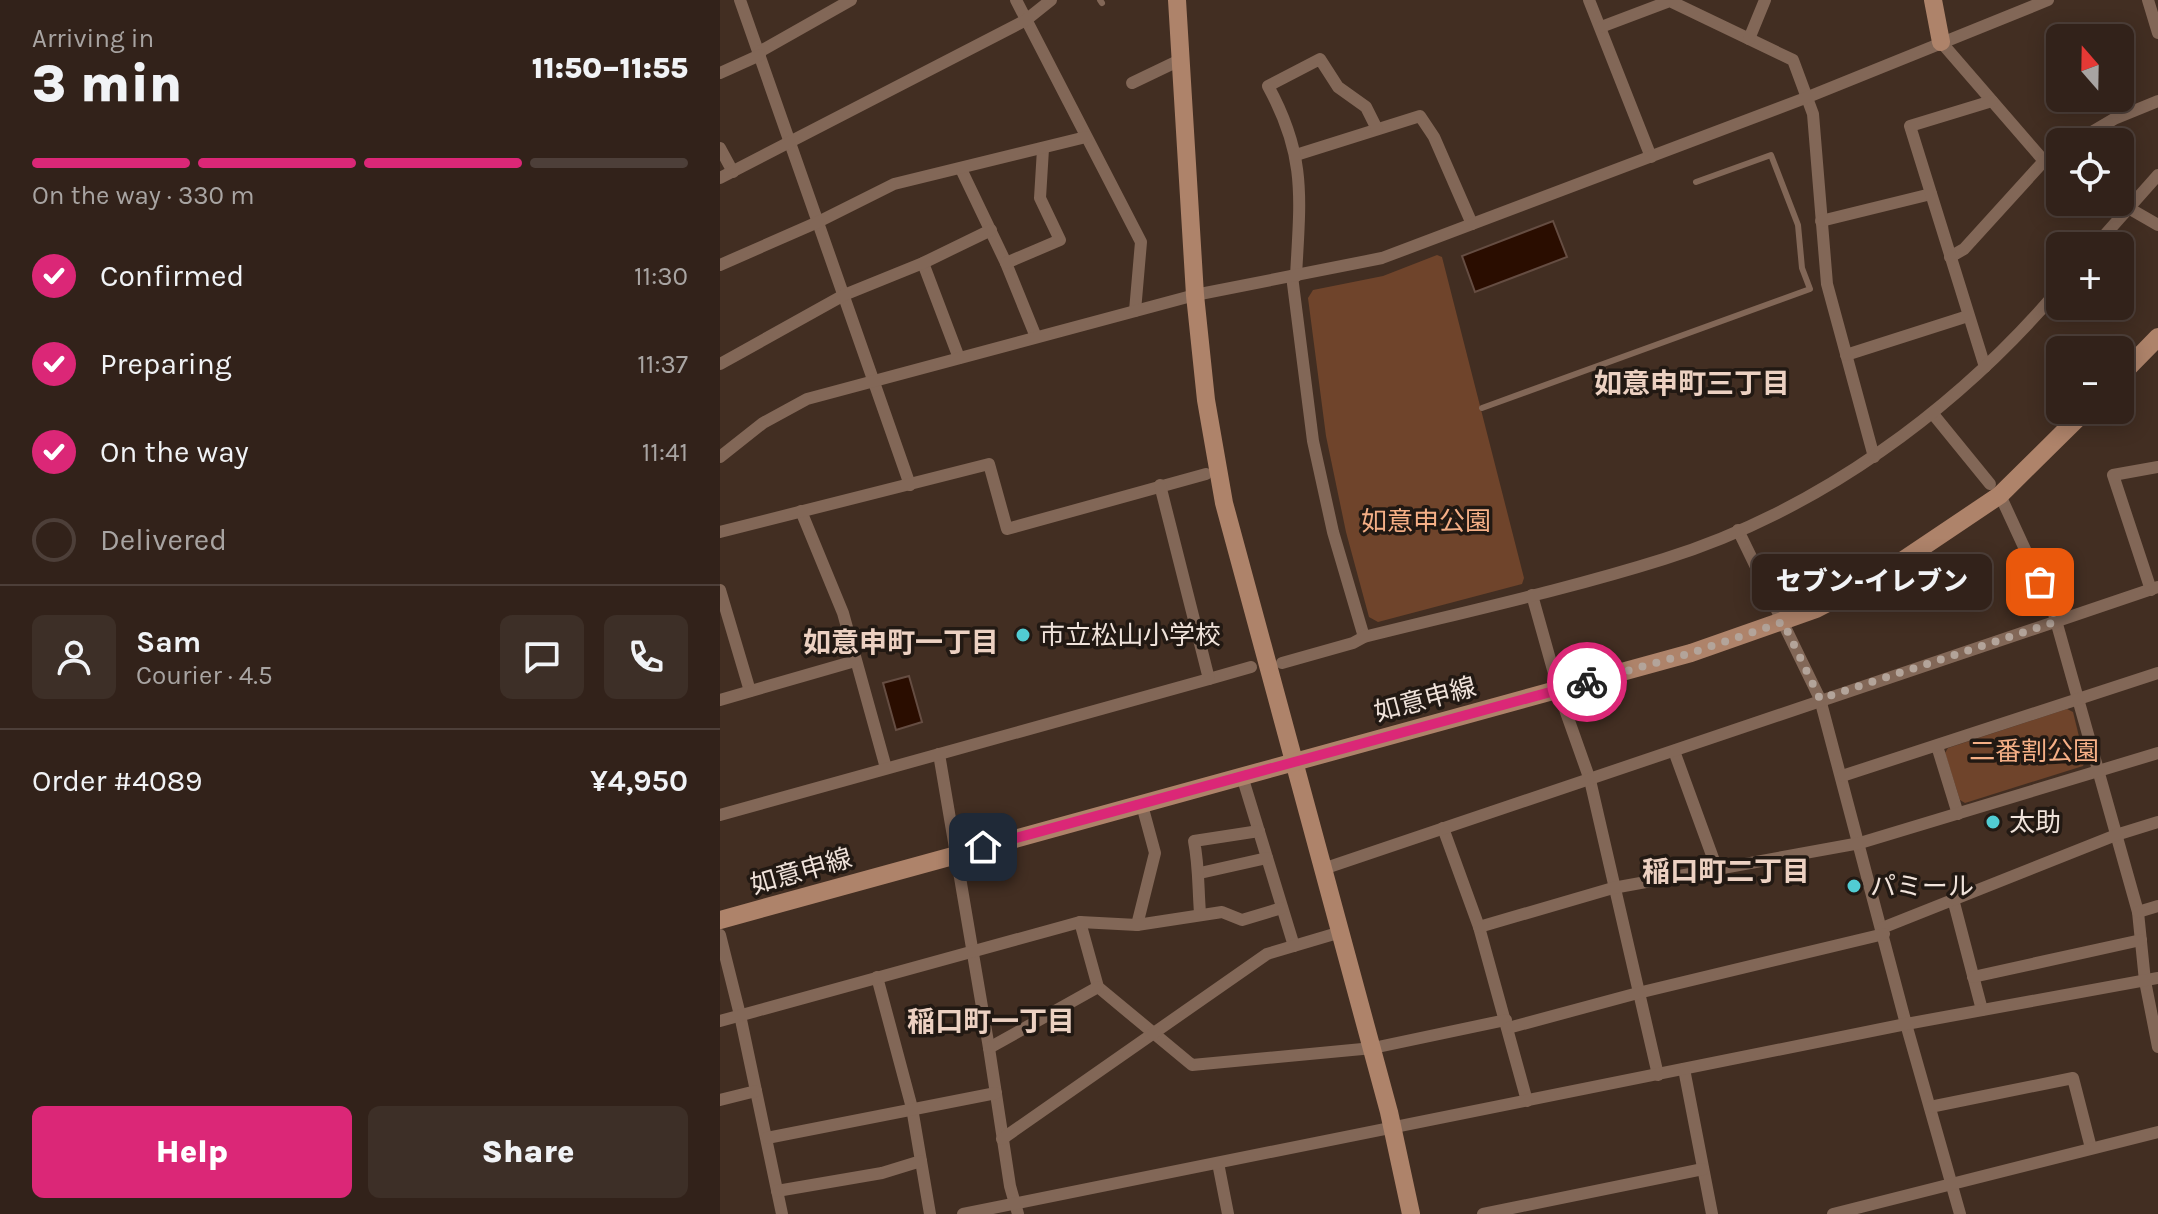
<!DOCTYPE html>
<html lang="en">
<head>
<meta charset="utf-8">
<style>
	body { margin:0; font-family:Karla,"Noto Sans JP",sans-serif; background:#3d2f27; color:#f1f3f6; height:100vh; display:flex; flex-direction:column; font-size:30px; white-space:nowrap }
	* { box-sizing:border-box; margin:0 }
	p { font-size:26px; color:#a8a4a2 }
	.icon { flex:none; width:44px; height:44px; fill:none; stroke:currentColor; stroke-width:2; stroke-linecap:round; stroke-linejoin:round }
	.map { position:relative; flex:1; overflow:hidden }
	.sheet { display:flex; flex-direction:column; background:#32221a; width:720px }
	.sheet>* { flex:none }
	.needle { width:52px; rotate:340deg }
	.buttons { position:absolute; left:1326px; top:24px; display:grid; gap:16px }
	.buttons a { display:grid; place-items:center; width:88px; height:88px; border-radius:12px; background:#32221a; box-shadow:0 4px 20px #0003,0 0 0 2px #4d3f39; font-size:40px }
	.pin { position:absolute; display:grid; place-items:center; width:68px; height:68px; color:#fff; margin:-34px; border-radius:16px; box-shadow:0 4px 12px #0006 }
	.courier { position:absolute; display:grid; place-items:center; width:80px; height:80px; margin:-40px; border:6px solid #db2777; border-radius:50%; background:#fff; color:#222; box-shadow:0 2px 10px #0007 }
	.bubble { position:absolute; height:56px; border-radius:12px; background:#32221a; box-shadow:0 4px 20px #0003,0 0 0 2px #4d3f39; font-size:26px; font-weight:800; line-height:56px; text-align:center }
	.summary em { font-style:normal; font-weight:800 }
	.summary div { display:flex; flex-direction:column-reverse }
	.summary { display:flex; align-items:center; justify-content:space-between; height:136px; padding:0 32px }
	h1 { font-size:52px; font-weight:800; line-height:60px }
	.bar { display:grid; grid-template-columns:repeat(4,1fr); gap:12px 8px; align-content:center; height:96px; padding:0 32px }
	.bar i { height:10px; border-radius:6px; background:#4d3f39 }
	.bar .on { background:#db2777 }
	.bar p { grid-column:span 4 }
	.line { display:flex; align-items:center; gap:20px; padding:0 32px; border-top:2px solid #4d3f39 }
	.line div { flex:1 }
	.round { display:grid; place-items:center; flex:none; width:84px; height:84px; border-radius:12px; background:#3d2f27 }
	ol { padding:0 32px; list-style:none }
	li { display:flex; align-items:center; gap:24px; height:88px }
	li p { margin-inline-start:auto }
	li .icon { padding:8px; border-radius:50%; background:#db2777; color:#fff; stroke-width:4 }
	li:last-child { color:#a8a4a2 }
	li i { width:44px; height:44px; border:4px solid #4d3f39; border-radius:50% }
	.primary-button { display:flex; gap:16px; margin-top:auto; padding:16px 32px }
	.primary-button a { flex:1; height:92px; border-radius:12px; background:#db2777; color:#fff; font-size:32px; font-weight:800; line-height:92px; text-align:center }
	.primary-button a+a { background:#3d2f27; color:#f1f3f6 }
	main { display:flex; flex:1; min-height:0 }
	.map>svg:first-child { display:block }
	.green { fill:#6f442b }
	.water { fill:#2a0d00; stroke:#654d42; stroke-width:2 }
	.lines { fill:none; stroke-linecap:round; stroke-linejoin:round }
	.lane { stroke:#826757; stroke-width:6 }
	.street { stroke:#826757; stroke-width:12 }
	.secondary { stroke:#ae836a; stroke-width:18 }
	.done { stroke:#b3a49a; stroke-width:8; stroke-dasharray:0 14.4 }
	.route { stroke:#db2777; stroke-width:10 }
	.poi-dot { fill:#51ccd3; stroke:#221913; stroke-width:3 }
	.labels { text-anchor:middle; stroke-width:7; stroke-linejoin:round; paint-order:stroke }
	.park-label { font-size:26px; fill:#f5af86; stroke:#221913 }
	.poi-label { font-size:26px; fill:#f0e3db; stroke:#221913; text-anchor:start }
	.street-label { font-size:26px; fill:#f0e3db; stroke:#221913 }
	.neighbourhood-label { font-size:28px; font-weight:bold; fill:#ecd1c2; stroke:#221913 }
</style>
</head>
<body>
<main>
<section class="sheet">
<div class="summary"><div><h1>3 min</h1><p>Arriving in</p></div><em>11:50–11:55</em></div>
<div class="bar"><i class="on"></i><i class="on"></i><i class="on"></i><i></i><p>On the way · 330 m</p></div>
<ol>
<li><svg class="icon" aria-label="check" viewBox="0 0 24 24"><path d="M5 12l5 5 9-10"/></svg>Confirmed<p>11:30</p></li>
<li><svg class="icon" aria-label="check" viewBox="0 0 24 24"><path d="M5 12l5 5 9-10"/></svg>Preparing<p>11:37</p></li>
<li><svg class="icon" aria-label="check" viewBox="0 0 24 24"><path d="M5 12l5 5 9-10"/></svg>On the way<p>11:41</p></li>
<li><i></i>Delivered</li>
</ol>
<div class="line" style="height:144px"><a class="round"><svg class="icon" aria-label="person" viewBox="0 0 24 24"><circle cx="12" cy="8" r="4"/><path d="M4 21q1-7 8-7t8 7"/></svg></a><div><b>Sam</b><p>Courier · 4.5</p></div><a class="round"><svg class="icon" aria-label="chat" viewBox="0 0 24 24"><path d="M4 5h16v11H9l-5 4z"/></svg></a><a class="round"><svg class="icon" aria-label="phone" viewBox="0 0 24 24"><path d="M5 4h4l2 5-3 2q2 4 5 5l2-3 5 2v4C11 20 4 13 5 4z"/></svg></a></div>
<div class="line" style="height:104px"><div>Order #4089</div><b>¥4,950</b></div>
<div class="primary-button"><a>Help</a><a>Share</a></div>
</section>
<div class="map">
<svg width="1438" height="1214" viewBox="0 0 1438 1214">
	<rect width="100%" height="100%" fill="#422e22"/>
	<g class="green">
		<polygon points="717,255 722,257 804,578 802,584 658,622 649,617 626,532 606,436 588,298 593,290 663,276"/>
		<polygon points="1347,709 1353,712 1365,761 1363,766 1245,803 1240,800 1225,753 1228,748"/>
	</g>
	<g class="water">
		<polygon points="833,221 847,257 755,292 742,256"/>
		<polygon points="189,676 202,722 176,730 163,683"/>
	</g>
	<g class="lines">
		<g class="lane">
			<polyline points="380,0 382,3"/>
			<polyline points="762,408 1090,289 1082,268 1078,225 1051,155 976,182"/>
		</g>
		<g class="street">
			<polyline points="20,0 190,485"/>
			<polyline points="296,0 421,242 415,311"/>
			<polyline points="869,0 931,157"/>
			<polyline points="1428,0 1438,33"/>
			<polyline points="881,27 950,1 1073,60 1093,114 1107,284 1154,457"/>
			<polyline points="1029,39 1045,0"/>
			<polyline points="1221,42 1324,161 1340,168"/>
			<polyline points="39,52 131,0"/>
			<polyline points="0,73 40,55"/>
			<polyline points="412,83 460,60"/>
			<polyline points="1355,142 1394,119 1438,101"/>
			<polyline points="0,148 13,172"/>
			<polyline points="576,155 700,116 714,137 752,224"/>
			<polyline points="241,169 286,263 316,337"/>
			<polyline points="0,178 306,20 331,0"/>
			<polyline points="1398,202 1438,225"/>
			<polyline points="1101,221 1211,194"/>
			<polyline points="1375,246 1438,175"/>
			<polyline points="1230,257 1244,249 1324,161 1340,151"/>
			<polyline points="203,263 239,358"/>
			<polyline points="286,263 340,240 320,198 323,149"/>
			<polyline points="0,265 98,222 174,184 366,137"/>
			<polyline points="572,276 593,441 613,532 644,637"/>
			<path d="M576,276C580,199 587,157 548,86L600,59L618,87L646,107L657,129"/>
			<polyline points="1126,355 1248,316"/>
			<polyline points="0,364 124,295 203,263 271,230"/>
			<polyline points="1265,367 1190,126 1272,101"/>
			<polyline points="1213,414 1270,484"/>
			<polyline points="0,457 43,423 87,399 475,295 662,258 1088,97 1328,0"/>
			<polyline points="1280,495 1333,610 1418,912 1425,981 1438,1047"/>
			<polyline points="81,511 123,613 166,768"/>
			<polyline points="1018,530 1100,699 1186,1024 1240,1214"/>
			<polyline points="0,532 269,464 287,529 486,474"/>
			<polyline points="0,590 30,691"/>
			<polyline points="1431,590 1393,475 1438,467"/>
			<polyline points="812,595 835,677"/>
			<path d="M562,663L633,643L644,637C744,612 845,590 944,559C1098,511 1236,410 1340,288"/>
			<polyline points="489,679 531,667"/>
			<polyline points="0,700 135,661"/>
			<polyline points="842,701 870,780 938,1075"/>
			<polyline points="1217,746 1238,814"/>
			<polyline points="954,751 997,869"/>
			<polyline points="219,754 269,1048 290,1186 298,1214"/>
			<polyline points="522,776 574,946"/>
			<polyline points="1122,776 1438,673"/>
			<polyline points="0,815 489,679 440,485"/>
			<polyline points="723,828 759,927 807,1101"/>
			<polyline points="603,869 1438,587"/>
			<polyline points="480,873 547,858"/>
			<polyline points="1233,899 1262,1010"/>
			<polyline points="1418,912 1438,906"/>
			<path d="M480,913C478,888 479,866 474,841L539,831"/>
			<polyline points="360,922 378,987 472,1065 653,1048 786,1020"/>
			<polyline points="417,925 435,853 422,805"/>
			<polyline points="759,927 893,888 1140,843 1438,753"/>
			<polyline points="1162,928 1396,835 1438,822"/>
			<polyline points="0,935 20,1015 62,1214"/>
			<polyline points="157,977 192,1108 210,1214"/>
			<polyline points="1253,977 1421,940"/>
			<polyline points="0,1021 360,922 417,925 502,912 522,920 562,908"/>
			<polyline points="788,1028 918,993 1164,934"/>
			<polyline points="269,1048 378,987"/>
			<polyline points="964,1069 992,1214"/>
			<polyline points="0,1100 36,1091"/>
			<polyline points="1210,1107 1353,1078 1371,1148"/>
			<polyline points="47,1138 276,1093"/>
			<polyline points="282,1139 547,954 621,932"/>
			<polyline points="498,1163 508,1214"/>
			<polyline points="57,1191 162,1173 201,1161"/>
			<polyline points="243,1214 1186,1024 1438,978"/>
			<polyline points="763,1214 983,1169"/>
			<polyline points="1113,1214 1438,1132"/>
		</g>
		<g class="secondary">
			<polyline points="457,0 475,295 486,400 504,503 669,1112 691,1214"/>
			<polyline points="1213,0 1221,42"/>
			<polyline points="1400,376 1438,337"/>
			<polyline points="0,920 971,653 1096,609 1158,577 1280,495 1366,410"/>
		</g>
	</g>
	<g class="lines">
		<polyline class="done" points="867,682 971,653 1063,622 1100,699 1335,622 1333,610 1320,582"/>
		<polyline class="route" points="263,847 867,682"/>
	</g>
	<g class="poi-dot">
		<circle cx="303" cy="635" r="8"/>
		<circle cx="1273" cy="822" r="8"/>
		<circle cx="1134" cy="886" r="8"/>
	</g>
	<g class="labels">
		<g class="park-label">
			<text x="706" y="530">如意申公園</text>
			<text x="1314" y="760">二番割公園</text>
		</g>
		<g class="poi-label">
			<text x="319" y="644">市立松山小学校</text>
			<text x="1289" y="831">太助</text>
			<text x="1150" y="895">パミール</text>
		</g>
		<g class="street-label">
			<text transform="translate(705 699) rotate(-15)" y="9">如意申線</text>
			<text transform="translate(81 871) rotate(-16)" y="9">如意申線</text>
		</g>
		<g class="neighbourhood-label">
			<text x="972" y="393">如意申町三丁目</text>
			<text x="181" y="652">如意申町一丁目</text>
			<text x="1006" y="881">稲口町二丁目</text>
			<text x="271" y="1031">稲口町一丁目</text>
		</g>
	</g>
</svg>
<div class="buttons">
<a><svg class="needle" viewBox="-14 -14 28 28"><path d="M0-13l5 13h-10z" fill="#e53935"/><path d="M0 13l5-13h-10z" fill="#a8a4a2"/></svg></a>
<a><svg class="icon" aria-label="locate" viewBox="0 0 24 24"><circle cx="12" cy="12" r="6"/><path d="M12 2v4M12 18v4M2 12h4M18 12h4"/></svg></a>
<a>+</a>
<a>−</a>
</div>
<div class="pin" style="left:1320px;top:582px;background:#ea580c"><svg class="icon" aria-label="bag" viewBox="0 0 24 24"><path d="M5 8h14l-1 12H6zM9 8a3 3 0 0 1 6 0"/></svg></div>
<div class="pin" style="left:263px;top:847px;background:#1f2937"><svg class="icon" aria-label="home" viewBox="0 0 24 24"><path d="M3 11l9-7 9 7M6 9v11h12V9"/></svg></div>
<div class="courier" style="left:867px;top:682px"><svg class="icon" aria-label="bike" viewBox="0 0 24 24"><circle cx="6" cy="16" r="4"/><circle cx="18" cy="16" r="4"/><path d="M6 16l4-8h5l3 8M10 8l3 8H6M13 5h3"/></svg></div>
<div class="bubble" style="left:1032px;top:554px;width:240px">セブン-イレブン</div>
</div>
</main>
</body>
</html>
